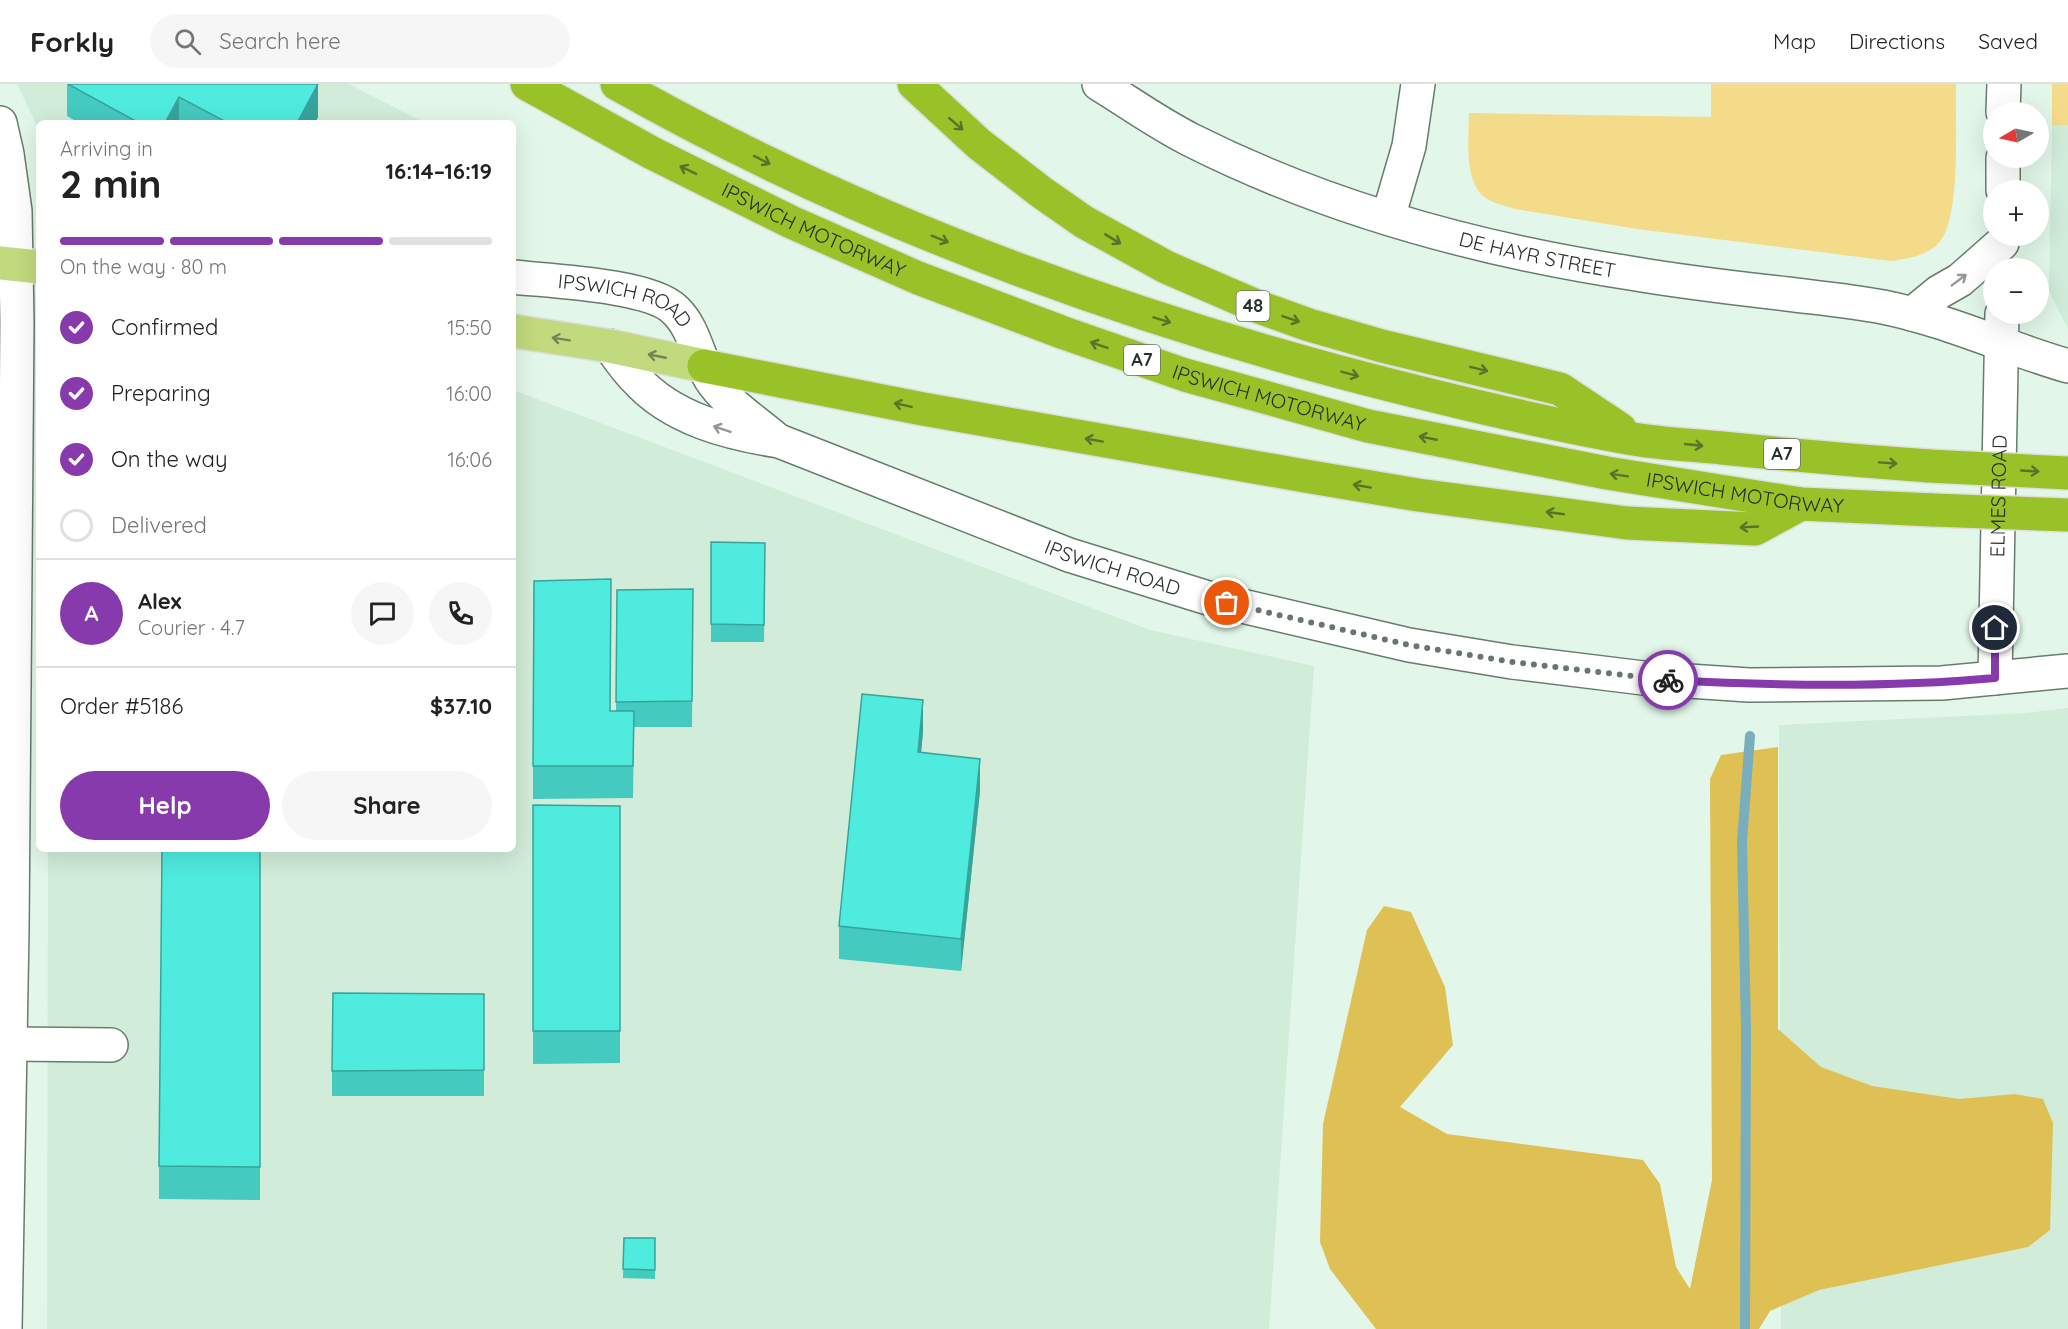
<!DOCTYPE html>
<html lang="en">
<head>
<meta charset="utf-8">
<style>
	body { margin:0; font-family:Quicksand,sans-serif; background:#f6f6f6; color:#222; height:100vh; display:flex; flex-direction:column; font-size:22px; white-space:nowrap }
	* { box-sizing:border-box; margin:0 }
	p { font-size:20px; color:#767676 }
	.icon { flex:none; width:33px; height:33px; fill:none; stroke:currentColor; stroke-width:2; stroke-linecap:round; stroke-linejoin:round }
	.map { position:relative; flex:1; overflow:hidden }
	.sheet { position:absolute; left:36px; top:36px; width:480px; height:732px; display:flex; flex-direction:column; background:#fff; border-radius:9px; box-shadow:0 6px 24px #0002 }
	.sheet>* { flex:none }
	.needle { width:39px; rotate:261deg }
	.tools { position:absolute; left:1983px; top:18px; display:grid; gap:12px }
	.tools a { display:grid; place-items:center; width:66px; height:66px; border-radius:50%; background:#fff; box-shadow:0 6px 24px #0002; font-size:30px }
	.pin { position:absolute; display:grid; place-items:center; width:51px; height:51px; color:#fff; margin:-26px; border:3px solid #fff; border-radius:50%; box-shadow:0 2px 6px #0007 }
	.courier { position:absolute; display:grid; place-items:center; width:60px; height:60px; margin:-30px; border:4px solid #873aab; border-radius:50%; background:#fff; color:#222; box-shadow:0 2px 8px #0007 }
	.head em { font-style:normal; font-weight:700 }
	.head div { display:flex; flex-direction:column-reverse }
	.head { display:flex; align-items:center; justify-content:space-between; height:102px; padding:0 24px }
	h1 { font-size:39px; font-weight:700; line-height:45px }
	.bar { display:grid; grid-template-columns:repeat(4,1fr); gap:9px 6px; align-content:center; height:72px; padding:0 24px }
	.bar i { height:8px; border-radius:4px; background:#e0e0e0 }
	.bar .selected { background:#873aab }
	.bar p { grid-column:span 4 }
	.line { display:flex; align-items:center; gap:15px; padding:0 24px; border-top:2px solid #e0e0e0 }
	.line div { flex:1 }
	.round { display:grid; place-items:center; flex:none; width:63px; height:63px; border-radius:32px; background:#f6f6f6 }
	ol { padding:0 24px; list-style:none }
	li { display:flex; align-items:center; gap:18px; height:66px }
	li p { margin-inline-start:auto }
	li .icon { padding:6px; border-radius:50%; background:#873aab; color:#fff; stroke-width:4 }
	li:last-child { color:#767676 }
	li i { width:33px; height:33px; border:3px solid #e0e0e0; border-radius:50% }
	.button { display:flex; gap:12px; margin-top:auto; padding:12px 24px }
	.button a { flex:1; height:69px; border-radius:36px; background:#873aab; color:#fff; font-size:24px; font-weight:700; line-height:69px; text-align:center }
	.button a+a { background:#f6f6f6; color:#222 }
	header { display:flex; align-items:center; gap:36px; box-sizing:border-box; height:84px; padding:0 30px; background:#fff; border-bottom:2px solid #e0e0e0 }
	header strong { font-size:28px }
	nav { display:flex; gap:33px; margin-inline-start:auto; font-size:21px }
	.search { width:420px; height:54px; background:#f6f6f6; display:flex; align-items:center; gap:15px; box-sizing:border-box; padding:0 21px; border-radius:33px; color:#767676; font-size:22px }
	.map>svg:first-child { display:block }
	.built { fill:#d1ecd9 }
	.green { fill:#f3db8a }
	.forest { fill:#dfc055 }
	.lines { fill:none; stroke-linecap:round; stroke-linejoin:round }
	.stream { stroke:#79afbd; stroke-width:10 }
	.minor-casing { stroke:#687b6e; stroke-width:36 }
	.major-casing { stroke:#dddedd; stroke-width:36 }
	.highway-casing { stroke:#dddedd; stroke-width:36 }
	.minor { stroke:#fff; stroke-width:33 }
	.major { stroke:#c1da7d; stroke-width:33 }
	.highway { stroke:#98c227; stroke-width:33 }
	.highway-bridge-casing { stroke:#dddedd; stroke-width:36; stroke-linecap:butt }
	.highway-bridge { stroke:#98c227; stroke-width:33 }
	.wall { fill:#44cabf }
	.shaded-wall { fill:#37a49b }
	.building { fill:#4febde; stroke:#37a49b; stroke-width:1.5 }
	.oneway { stroke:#5a7229 }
	.oneway2 { stroke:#949895 }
	.oneway3 { stroke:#748554 }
	.done { stroke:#69766e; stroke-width:6; stroke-dasharray:0 10.8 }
	.route { stroke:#873aab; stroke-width:8 }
	.labels { text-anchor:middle; stroke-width:5; stroke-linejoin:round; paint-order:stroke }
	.shield { fill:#fff; stroke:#686e6b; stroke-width:1.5 }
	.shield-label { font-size:18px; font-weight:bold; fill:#28302b }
	.street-label { font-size:20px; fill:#28302b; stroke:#fff }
</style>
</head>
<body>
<header>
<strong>Forkly</strong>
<div class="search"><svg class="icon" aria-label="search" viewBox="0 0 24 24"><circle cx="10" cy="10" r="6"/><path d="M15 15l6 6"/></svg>Search here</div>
<nav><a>Map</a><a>Directions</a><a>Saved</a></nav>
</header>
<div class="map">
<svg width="2068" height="1245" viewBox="0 0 2068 1245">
	<rect width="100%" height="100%" fill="#e2f7e9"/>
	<g class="built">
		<polygon points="17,0 349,0 425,39 39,39 39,46"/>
		<polygon points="2052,41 2068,41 2068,245 2049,207"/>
		<polygon points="513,306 1150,546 1314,582 1269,1245 47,1245 48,765 513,765"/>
		<polygon points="2068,624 2068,1245 1781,1245 1779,641 2025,629"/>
	</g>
	<g class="green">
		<path d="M1711,0H1956C1955,36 1961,129 1941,156C1931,171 1907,175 1891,177L1637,145L1515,125C1503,121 1487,118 1480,109C1464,90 1469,51 1469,29L1711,33Z"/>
		<rect x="2052" y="0" width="16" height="41"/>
	</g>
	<polygon class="forest" points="1778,663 1778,945 1821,983 1872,1002 1959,1015 2015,1010 2043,1015 2053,1039 2050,1146 2028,1163 1819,1206 1770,1227 1759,1245 1376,1245 1330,1185 1320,1158 1323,1040 1367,846 1384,822 1411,828 1445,903 1453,961 1400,1023 1447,1050 1643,1076 1660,1100 1676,1183 1690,1205 1712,1096 1710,695 1721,671"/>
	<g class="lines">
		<polyline class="stream" points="1745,1245 1746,946 1742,757 1750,652"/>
		<g class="minor-casing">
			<g id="minor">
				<path id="s1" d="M1099,0C1130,19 1159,40 1191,56C1326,124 1480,166 1630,189C1682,198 1734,204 1787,210C1819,214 1851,217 1883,223C1947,236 2006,264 2068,282"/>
				<polyline points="2003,28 2004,0"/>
				<polyline points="0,39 7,70 15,127 17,238 12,845 5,1245"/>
				<polyline points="2003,106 2003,74"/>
				<polyline points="1388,134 1409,62 1418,0"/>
				<path id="s2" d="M513,193C550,197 649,201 674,225C694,243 697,271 710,294C726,319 755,337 777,356"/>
				<polyline points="1912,230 1939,208 1960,196 2002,159"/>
				<path id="s3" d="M610,262C618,273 626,285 636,295C672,335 728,349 779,357L1069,471L1208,514L1409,561L1512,578L1643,594L1749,601L1942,599L2068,587"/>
				<path id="s4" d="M1995,594L2002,230"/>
				<polyline points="10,960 111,961"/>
			</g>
		</g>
		<g class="major-casing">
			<g id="major">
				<polyline points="0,179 39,183"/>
				<polyline points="513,247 610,262 704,282"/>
			</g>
		</g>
		<g class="highway-casing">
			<g id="highway">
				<path id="s5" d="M527,0L652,69L791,138L918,194L1064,249L1185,291L1368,342L1607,389L1801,420L1933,426"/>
				<path d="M617,0C843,128 1085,219 1336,287C1434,313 1533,337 1633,355C1662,360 1693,361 1722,364C1791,371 1860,377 1929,382"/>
				<polyline points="914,0 979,60 1041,108 1084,138 1166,183 1256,222 1309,241 1382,262 1560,305 1620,345"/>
				<polyline points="704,282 923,325 1305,392 1418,411 1627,439 1755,445 1801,420"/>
			</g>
		</g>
		<use href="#minor" class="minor"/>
		<use href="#major" class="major"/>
		<use href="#highway" class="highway"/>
		<g class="highway-bridge-casing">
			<g id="highway-bridge">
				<polyline points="1929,382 2068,389"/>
				<polyline points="1933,426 2068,431"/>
			</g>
		</g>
		<use href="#highway-bridge" class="highway-bridge"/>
	</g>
	<g class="wall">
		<polygon points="67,0 318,0 318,33 315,39 79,39 67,32"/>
		<polygon points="711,458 765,459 764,558 711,558"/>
		<polygon points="693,505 692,643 634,643 633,714 533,715 533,682 611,627 616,627 617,506"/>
		<polygon points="923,648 921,668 980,707 961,887 839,875 839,842"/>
		<polygon points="620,722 620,979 533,980 533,947"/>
		<polygon points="260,765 260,1116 159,1115 159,1082"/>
		<polygon points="484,910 484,1012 332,1012 332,987"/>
		<polygon points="624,1154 655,1154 655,1195 623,1194"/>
	</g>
	<g class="shaded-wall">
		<polygon points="318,0 318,33 315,39 297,39"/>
		<polygon points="179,13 179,39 165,39"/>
		<polygon points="923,616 923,648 918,701 918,668"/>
		<polygon points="980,675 980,707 961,887 961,855"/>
	</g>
	<g class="building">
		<polygon points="68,0 318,0 297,39 228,39 179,13 165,39 139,39"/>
		<polygon points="711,458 765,459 764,541 711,540"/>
		<polygon points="611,495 610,627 634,627 633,682 533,682 534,497"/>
		<polygon points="693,505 692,617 616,618 617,506"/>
		<polygon points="862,610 923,616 918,668 980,675 961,855 839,842"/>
		<polygon points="533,721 620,722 620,947 533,947"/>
		<polygon points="162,765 260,765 260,1083 159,1082"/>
		<polygon points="333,909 484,910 484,986 332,987"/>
		<polygon points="624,1154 655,1154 655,1186 623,1185"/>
	</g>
	<defs><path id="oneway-shaft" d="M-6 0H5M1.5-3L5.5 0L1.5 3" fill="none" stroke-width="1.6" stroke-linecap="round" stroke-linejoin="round" transform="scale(1.5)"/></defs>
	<g class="oneway">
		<use href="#oneway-shaft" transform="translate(956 40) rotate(41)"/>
		<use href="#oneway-shaft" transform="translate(762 76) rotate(27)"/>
		<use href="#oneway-shaft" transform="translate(688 86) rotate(-154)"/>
		<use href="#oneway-shaft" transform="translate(940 155) rotate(22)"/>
		<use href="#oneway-shaft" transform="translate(1113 155) rotate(31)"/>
		<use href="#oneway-shaft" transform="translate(1291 235) rotate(19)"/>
		<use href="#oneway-shaft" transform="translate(1162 236) rotate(17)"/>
		<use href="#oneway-shaft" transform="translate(1099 261) rotate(-161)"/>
		<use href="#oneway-shaft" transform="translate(1479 285) rotate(14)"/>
		<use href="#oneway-shaft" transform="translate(1350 290) rotate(15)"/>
		<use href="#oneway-shaft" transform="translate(903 321) rotate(-168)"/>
		<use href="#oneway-shaft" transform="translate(1428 354) rotate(-169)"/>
		<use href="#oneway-shaft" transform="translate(1094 356) rotate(-170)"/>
		<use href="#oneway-shaft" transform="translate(1694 361) rotate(6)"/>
		<use href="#oneway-shaft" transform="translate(1888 379) rotate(4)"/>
		<use href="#oneway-shaft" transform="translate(2030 387) rotate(3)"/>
		<use href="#oneway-shaft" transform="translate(1619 391) rotate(-171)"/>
		<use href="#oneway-shaft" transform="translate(1362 402) rotate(-170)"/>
		<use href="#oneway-shaft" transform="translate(1555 429) rotate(-172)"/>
		<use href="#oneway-shaft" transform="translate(1749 443) rotate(177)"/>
	</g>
	<g class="oneway2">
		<use href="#oneway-shaft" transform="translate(1959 196) rotate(-37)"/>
		<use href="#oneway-shaft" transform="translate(722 345) rotate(-161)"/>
	</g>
	<g class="oneway3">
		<use href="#oneway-shaft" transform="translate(561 255) rotate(-171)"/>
		<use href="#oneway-shaft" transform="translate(657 272) rotate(-169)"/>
	</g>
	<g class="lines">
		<polyline class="done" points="1227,519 1409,561 1512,578 1668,596"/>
		<path class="route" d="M1668,596C1777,602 1886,604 1995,594V544"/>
	</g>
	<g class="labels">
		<g class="shield">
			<rect x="1236.5" y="207" width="33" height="30" rx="4.5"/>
			<rect x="1124" y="261" width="36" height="30" rx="4.5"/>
			<rect x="1764" y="355" width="36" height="30" rx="4.5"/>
		</g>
		<g class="shield-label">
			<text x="1253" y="228">48</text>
			<text x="1142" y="282">A7</text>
			<text x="1782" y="376">A7</text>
		</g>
		<g class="street-label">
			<text dy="7" stroke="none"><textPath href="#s5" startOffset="322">IPSWICH MOTORWAY</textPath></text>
			<text dy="7" stroke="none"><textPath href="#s1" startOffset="474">DE HAYR STREET</textPath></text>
			<text dy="7" stroke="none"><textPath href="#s2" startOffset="116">IPSWICH ROAD</textPath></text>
			<text dy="7" stroke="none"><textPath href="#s5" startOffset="808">IPSWICH MOTORWAY</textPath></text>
			<text dy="7" stroke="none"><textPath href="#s5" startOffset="1294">IPSWICH MOTORWAY</textPath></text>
			<text dy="7" stroke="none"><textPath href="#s4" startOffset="182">ELMES ROAD</textPath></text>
			<text dy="7" stroke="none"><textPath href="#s3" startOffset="558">IPSWICH ROAD</textPath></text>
		</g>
	</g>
</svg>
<div class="tools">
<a><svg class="needle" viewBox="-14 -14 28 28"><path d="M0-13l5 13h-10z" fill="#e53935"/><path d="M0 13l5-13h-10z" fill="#767676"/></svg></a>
<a>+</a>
<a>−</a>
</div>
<div class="pin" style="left:1227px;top:519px;background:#ea580c"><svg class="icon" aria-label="bag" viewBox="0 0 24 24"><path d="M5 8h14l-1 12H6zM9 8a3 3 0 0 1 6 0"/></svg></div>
<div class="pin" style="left:1995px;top:544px;background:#1f2937"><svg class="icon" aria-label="home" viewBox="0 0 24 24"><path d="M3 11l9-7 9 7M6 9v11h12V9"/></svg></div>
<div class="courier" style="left:1668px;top:596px"><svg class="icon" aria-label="bike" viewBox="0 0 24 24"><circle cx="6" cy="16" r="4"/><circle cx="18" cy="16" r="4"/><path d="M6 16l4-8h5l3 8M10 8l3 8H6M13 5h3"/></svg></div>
<section class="sheet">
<div class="head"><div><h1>2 min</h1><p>Arriving in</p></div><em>16:14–16:19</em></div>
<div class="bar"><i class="selected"></i><i class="selected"></i><i class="selected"></i><i></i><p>On the way · 80 m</p></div>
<ol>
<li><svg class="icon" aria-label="check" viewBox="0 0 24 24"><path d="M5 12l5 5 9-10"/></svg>Confirmed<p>15:50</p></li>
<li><svg class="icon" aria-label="check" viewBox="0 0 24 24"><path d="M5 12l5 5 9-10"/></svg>Preparing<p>16:00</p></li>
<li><svg class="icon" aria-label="check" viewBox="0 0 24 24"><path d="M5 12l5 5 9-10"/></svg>On the way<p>16:06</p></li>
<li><i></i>Delivered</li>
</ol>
<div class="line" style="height:108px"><b class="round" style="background:#873aab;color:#fff">A</b><div><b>Alex</b><p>Courier · 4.7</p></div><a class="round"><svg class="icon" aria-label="chat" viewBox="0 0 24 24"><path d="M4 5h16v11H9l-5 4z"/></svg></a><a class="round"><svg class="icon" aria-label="phone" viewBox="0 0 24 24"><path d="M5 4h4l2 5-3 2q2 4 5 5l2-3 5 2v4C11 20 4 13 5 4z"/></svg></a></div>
<div class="line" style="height:78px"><div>Order #5186</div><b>$37.10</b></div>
<div class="button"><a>Help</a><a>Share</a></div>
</section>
</div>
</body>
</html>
